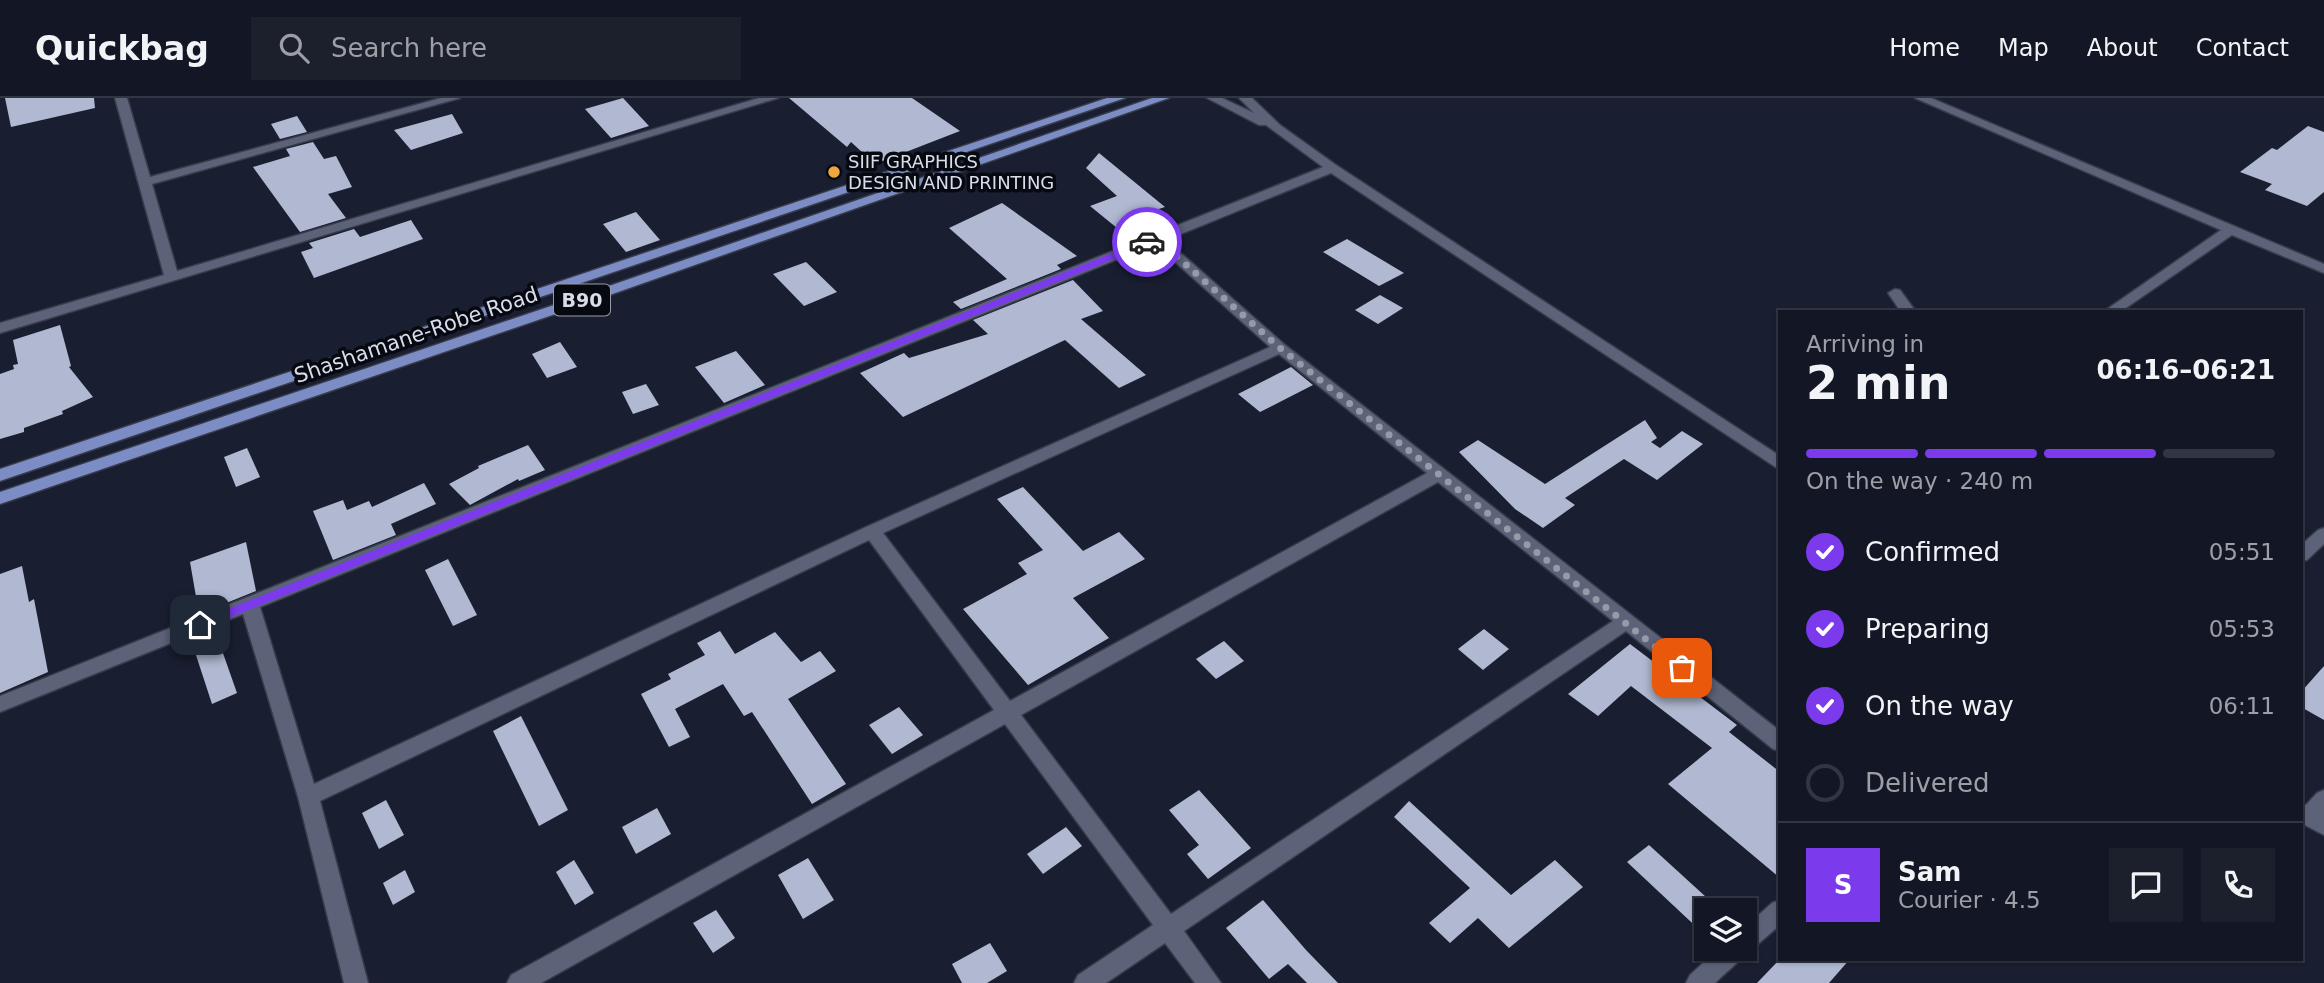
<!DOCTYPE html>
<html lang="en">
<head>
<meta charset="utf-8">
<style>
	body { margin:0; font-family:"DejaVu Sans",sans-serif; background:#1c202d; color:#f1f3f6; height:100vh; display:flex; flex-direction:column; font-size:26px; white-space:nowrap }
	* { box-sizing:border-box; margin:0 }
	p { font-size:23px; color:#9d9fa7 }
	.icon { flex:none; width:38px; height:38px; fill:none; stroke:currentColor; stroke-width:2; stroke-linecap:round; stroke-linejoin:round }
	.map { position:relative; flex:1; overflow:hidden }
	.sheet { position:absolute; left:1778px; top:212px; width:525px; height:651px; display:flex; flex-direction:column; background:#131725; border-radius:0px; box-shadow:0 2px 5px #0004,0 0 0 2px #323642 }
	.sheet>* { flex:none }
	.controls { position:absolute; left:1694px; top:800px; display:grid; gap:14px }
	.controls a { display:grid; place-items:center; width:63px; height:63px; border-radius:0px; background:#131725; box-shadow:0 2px 5px #0004,0 0 0 2px #323642; font-size:35px }
	.pin { position:absolute; display:grid; place-items:center; width:60px; height:60px; color:#fff; margin:-30px; border-radius:14px; box-shadow:0 4px 10px #0006 }
	.courier { position:absolute; display:grid; place-items:center; width:70px; height:70px; margin:-35px; border:5px solid #7c3aed; border-radius:50%; background:#fff; color:#222; box-shadow:0 2px 9px #0007 }
	.headline em { font-style:normal; font-weight:700 }
	.headline div { display:flex; flex-direction:column-reverse }
	.headline { display:flex; align-items:center; justify-content:space-between; height:119px; padding:0 28px }
	h1 { font-size:46px; font-weight:700; line-height:52px }
	.bar { display:grid; grid-template-columns:repeat(4,1fr); gap:10px 7px; align-content:center; height:84px; padding:0 28px }
	.bar i { height:9px; border-radius:5px; background:#323642 }
	.bar .current { background:#7c3aed }
	.bar p { grid-column:span 4 }
	.line { display:flex; align-items:center; gap:18px; padding:0 28px; border-top:2px solid #323642 }
	.line div { flex:1 }
	.round { display:grid; place-items:center; flex:none; width:74px; height:74px; border-radius:0px; background:#1c202d }
	ol { padding:0 28px; list-style:none }
	li { display:flex; align-items:center; gap:21px; height:77px }
	li p { margin-inline-start:auto }
	li .icon { padding:7px; border-radius:50%; background:#7c3aed; color:#fff; stroke-width:4 }
	li:last-child { color:#9d9fa7 }
	li i { width:38px; height:38px; border:4px solid #323642; border-radius:50% }
	header { display:flex; align-items:center; gap:42px; box-sizing:border-box; height:98px; padding:0 35px; background:#131725; border-bottom:2px solid #323642 }
	header strong { font-size:33px }
	nav { display:flex; gap:38px; margin-inline-start:auto; font-size:24px }
	.search { width:490px; height:63px; background:#1c202d; display:flex; align-items:center; gap:18px; box-sizing:border-box; padding:0 24px; border-radius:0px; color:#9d9fa7; font-size:26px }
	.map>svg:first-child { display:block }
	.building { fill:#b0b9d1 }
	.lines { fill:none; stroke-linecap:round; stroke-linejoin:round }
	.minor-casing { stroke:#383b4a; stroke-width:3 }
	.primary-casing { stroke:#383b4a; stroke-width:3 }
	.minor { fill:#5c6379; fill-rule:evenodd }
	.primary { fill:#7c8cc4; fill-rule:evenodd }
	.route { fill:#7c3aed }
	.done { stroke:#969aa9; stroke-width:7; stroke-dasharray:0 12.6 }
	.poi-dot { fill:#f0a63e; stroke:#070911; stroke-width:2.5 }
	.labels { text-anchor:middle; stroke-width:7; stroke-linejoin:round; paint-order:stroke }
	.far-poi-label { font-size:18px; fill:#d9ddea; stroke:#070911; text-anchor:start }
	.shield { fill:#070911; stroke:#9a9da9; stroke-width:2 }
	.shield-label { font-size:19px; font-weight:bold; fill:#d9ddea }
	.street-label { font-size:21px; fill:#d9ddea; stroke:#070911 }
</style>
</head>
<body>
<header>
<strong>Quickbag</strong>
<div class="search"><svg class="icon" aria-label="search" viewBox="0 0 24 24"><circle cx="10" cy="10" r="6"/><path d="M15 15l6 6"/></svg>Search here</div>
<nav><a>Home</a><a>Map</a><a>About</a><a>Contact</a></nav>
</header>
<div class="map">
<svg width="2324" height="885" viewBox="0 0 2324 885">
	<rect width="100%" height="100%" fill="#191f31"/>
	<g class="building">
		<polygon points="5,0 94,0 95,10 11,29"/>
		<polygon points="623,0 649,28 611,40 585,11"/>
		<polygon points="789,0 912,0 960,33 875,66 851,44 847,49"/>
		<polygon points="452,16 463,35 411,52 394,32"/>
		<polygon points="297,18 307,34 280,41 271,26"/>
		<polygon points="2308,28 2324,34 2324,94 2307,108 2265,92 2272,86 2240,74 2272,50 2277,52"/>
		<polygon points="313,44 324,61 336,58 352,89 328,96 346,120 300,134 253,69 290,58 286,51"/>
		<polygon points="1099,55 1165,109 1140,117 1154,129 1128,139 1090,108 1117,98 1086,70"/>
		<polygon points="1002,105 1077,158 1057,167 1061,171 961,211 953,204 1007,181 949,130"/>
		<polygon points="636,114 660,142 626,154 603,126"/>
		<polygon points="411,122 423,141 314,180 301,154 313,150 309,145 354,131 360,139"/>
		<polygon points="1347,141 1404,175 1379,188 1323,154"/>
		<polygon points="806,164 837,194 804,208 773,176"/>
		<polygon points="1073,182 1103,213 1081,221 1146,277 1119,290 1065,242 903,319 860,275 904,255 909,260 988,236 973,222"/>
		<polygon points="1380,197 1403,210 1378,226 1355,212"/>
		<polygon points="60,227 71,268 69,269 93,299 62,313 63,316 24,330 24,334 0,341 0,276 14,271 13,267 18,266 13,242"/>
		<polygon points="560,244 577,269 547,280 532,256"/>
		<polygon points="736,253 765,287 724,305 695,269"/>
		<polygon points="1291,269 1313,287 1260,314 1238,296"/>
		<polygon points="646,286 659,307 633,316 622,294"/>
		<polygon points="1645,322 1657,340 1651,344 1660,350 1682,333 1703,346 1657,382 1624,361 1565,400 1575,407 1543,430 1515,411 1459,354 1478,342 1545,386"/>
		<polygon points="528,347 545,372 519,383 518,381 470,407 449,386 479,370 478,368"/>
		<polygon points="247,350 260,379 236,389 224,359"/>
		<polygon points="424,385 436,406 391,426 396,437 333,462 313,413 343,402 347,412 369,403 372,409"/>
		<polygon points="1023,389 1083,453 1119,434 1145,461 1073,500 1109,540 1028,587 963,511 1027,476 1018,465 1043,452 997,401"/>
		<polygon points="246,444 256,493 199,516 190,464"/>
		<polygon points="448,461 477,517 453,528 425,472"/>
		<polygon points="22,468 29,504 34,501 48,574 0,595 0,476"/>
		<polygon points="1484,531 1509,551 1483,572 1458,551"/>
		<polygon points="720,533 735,556 775,534 801,564 820,553 836,573 788,601 846,686 812,706 752,614 744,618 723,586 675,611 690,639 669,649 641,596 671,581 668,576 705,557 697,545"/>
		<polygon points="218,541 237,595 212,606 194,551"/>
		<polygon points="1224,543 1244,563 1216,581 1196,561"/>
		<polygon points="1630,546 1737,627 1729,634 1780,674 1780,780 1668,686 1712,650 1631,588 1598,618 1568,596"/>
		<polygon points="2324,568 2324,622 2301,609 2301,594"/>
		<polygon points="899,609 923,637 892,656 869,627"/>
		<polygon points="521,618 568,712 539,728 493,633"/>
		<polygon points="1199,692 1251,750 1208,781 1187,756 1199,747 1169,712"/>
		<polygon points="386,702 404,737 379,751 362,715"/>
		<polygon points="1409,703 1511,797 1555,762 1583,789 1509,850 1478,820 1450,845 1429,825 1470,790 1394,719"/>
		<polygon points="657,710 671,736 636,756 622,729"/>
		<polygon points="1066,729 1082,748 1043,776 1027,756"/>
		<polygon points="1649,747 1706,799 1706,838 1627,764"/>
		<polygon points="808,760 834,802 803,821 778,777"/>
		<polygon points="574,762 594,795 575,807 556,774"/>
		<polygon points="405,772 415,794 393,807 383,785"/>
		<polygon points="1263,802 1306,852 1338,885 1307,885 1288,866 1269,881 1226,830"/>
		<polygon points="716,812 735,840 713,855 693,825"/>
		<polygon points="990,845 1007,873 987,885 962,885 952,866"/>
		<polygon points="1780,861 1850,861 1829,885 1757,885"/>
	</g>
	<g class="lines">
		<g class="minor-casing">
			<g id="minor">
				<polygon points="115,0 127,0 150,79 441,0 460,0 152,86 177,173 759,0 778,0 0,235 0,225 164,177"/>
				<path d="M1207,0H1222L1254,15L1239,0H1252L1280,27L1336,67L1780,358V372L1331,75L1166,142L1285,247L1780,633V653L1773,651L1626,533L1184,833L1221,885H1195L1165,845L1106,885H1074L1078,877L1153,827L1005,626L541,885H507L511,877L994,612L869,442L320,703L368,885H344L298,699L243,516L0,614V598L1323,69L1266,27H1259ZM1155,146L1270,249L866,429L314,686L260,509ZM1279,256L1427,375L1010,603L883,435ZM1438,384L1613,523L1171,816L1021,617Z"/>
				<polygon points="1915,0 1931,0 2324,166 2324,175 2232,137 2120,214 2103,214 2221,132"/>
				<polygon points="1895,191 1900,192 1916,214 1901,214 1888,195"/>
				<polygon points="2324,430 2324,446 2307,462 2301,463 2301,447 2318,432"/>
				<polygon points="2324,692 2324,737 2301,725 2301,705 2306,707 2317,695"/>
				<path d="M1780,802V827C1757,847 1737,864 1715,885H1686L1690,877L1719,850H1745V829L1772,805Z"/>
			</g>
		</g>
		<g class="primary-casing">
			<g id="primary">
				<polygon points="1107,0 1125,0 0,383 0,371"/>
				<polygon points="1152,0 1169,0 567,212 0,406 0,394 557,206"/>
			</g>
		</g>
		<use href="#minor" class="minor"/>
		<use href="#primary" class="primary"/>
	</g>
	<polygon class="route" points="1147,141 1152,144 1151,146 204,530 200,532 194,527 196,524"/>
	<g class="lines">
		<polyline class="done" points="1147,144 1156,140 1280,250 1682,570"/>
	</g>
	<circle class="poi-dot" cx="834" cy="74" r="7"/>
	<g class="labels">
		<g class="far-poi-label">
			<text x="848" y="70">SIIF GRAPHICS<tspan x="848" dy="21">DESIGN AND PRINTING</tspan></text>
		</g>
		<rect class="shield" x="554" y="186.5" width="56" height="31" rx="5"/>
		<g class="shield-label">
			<text x="582" y="209">B90</text>
		</g>
		<g class="street-label">
			<text transform="translate(416 237) rotate(-19)" y="7">Shashamane-Robe Road</text>
		</g>
	</g>
</svg>
<div class="controls">
<a><svg class="icon" aria-label="layers" viewBox="0 0 24 24"><path d="M12 4l9 5-9 5-9-5zM3 14l9 5 9-5"/></svg></a>
</div>
<div class="pin" style="left:1682px;top:570px;background:#ea580c"><svg class="icon" aria-label="bag" viewBox="0 0 24 24"><path d="M5 8h14l-1 12H6zM9 8a3 3 0 0 1 6 0"/></svg></div>
<div class="pin" style="left:200px;top:527px;background:#1f2937"><svg class="icon" aria-label="home" viewBox="0 0 24 24"><path d="M3 11l9-7 9 7M6 9v11h12V9"/></svg></div>
<div class="courier" style="left:1147px;top:144px"><svg class="icon" aria-label="car" viewBox="0 0 24 24"><path d="M5 17H2v-5l4-1 3-4h7l3 4 3 1v5h-3M9 17h6M6 11h13"/><circle cx="7" cy="17" r="2"/><circle cx="17" cy="17" r="2"/></svg></div>
<section class="sheet">
<div class="headline"><div><h1>2 min</h1><p>Arriving in</p></div><em>06:16–06:21</em></div>
<div class="bar"><i class="current"></i><i class="current"></i><i class="current"></i><i></i><p>On the way · 240 m</p></div>
<ol>
<li><svg class="icon" aria-label="check" viewBox="0 0 24 24"><path d="M5 12l5 5 9-10"/></svg>Confirmed<p>05:51</p></li>
<li><svg class="icon" aria-label="check" viewBox="0 0 24 24"><path d="M5 12l5 5 9-10"/></svg>Preparing<p>05:53</p></li>
<li><svg class="icon" aria-label="check" viewBox="0 0 24 24"><path d="M5 12l5 5 9-10"/></svg>On the way<p>06:11</p></li>
<li><i></i>Delivered</li>
</ol>
<div class="line" style="height:126px"><b class="round" style="background:#7c3aed;color:#fff">S</b><div><b>Sam</b><p>Courier · 4.5</p></div><a class="round"><svg class="icon" aria-label="chat" viewBox="0 0 24 24"><path d="M4 5h16v11H9l-5 4z"/></svg></a><a class="round"><svg class="icon" aria-label="phone" viewBox="0 0 24 24"><path d="M5 4h4l2 5-3 2q2 4 5 5l2-3 5 2v4C11 20 4 13 5 4z"/></svg></a></div>
</section>
</div>
</body>
</html>
